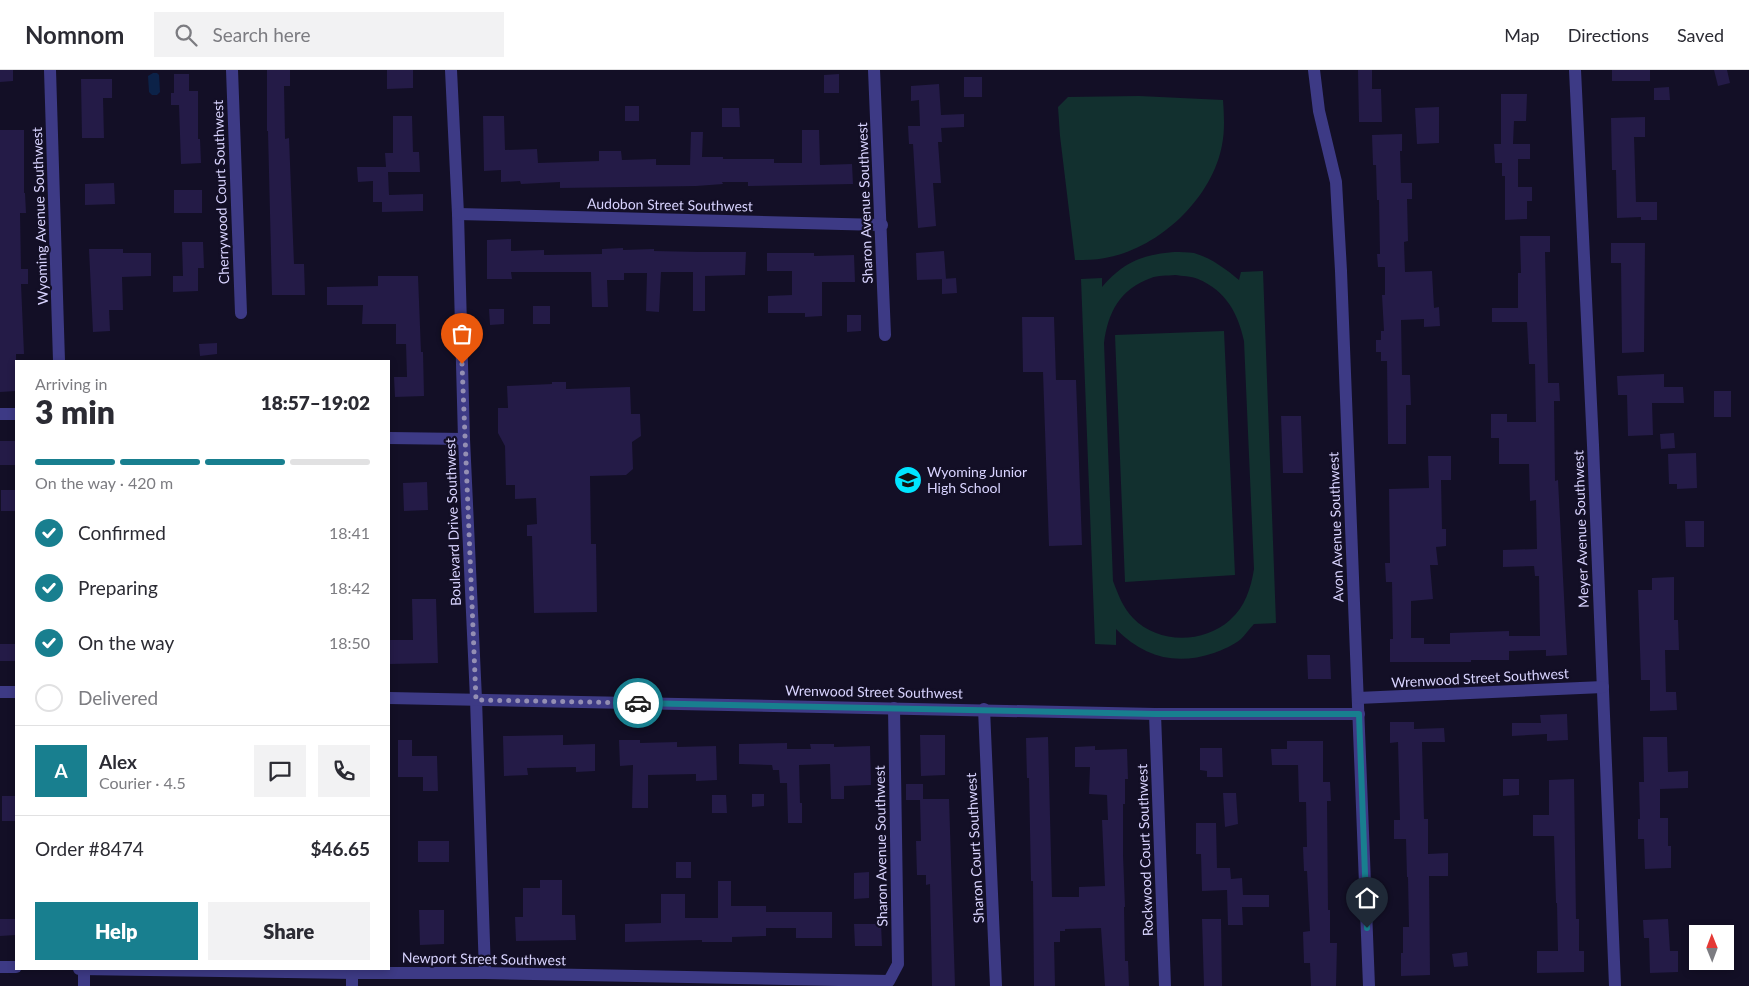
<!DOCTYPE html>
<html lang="en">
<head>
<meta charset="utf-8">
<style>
	body { margin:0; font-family:Lato,sans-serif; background:#f2f2f3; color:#2b2b33; height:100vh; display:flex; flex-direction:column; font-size:19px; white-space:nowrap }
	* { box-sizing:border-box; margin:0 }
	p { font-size:16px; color:#7c7c81 }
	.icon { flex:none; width:28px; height:28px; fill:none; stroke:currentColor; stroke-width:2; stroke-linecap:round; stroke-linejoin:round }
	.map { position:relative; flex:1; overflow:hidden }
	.side { position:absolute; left:15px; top:290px; width:375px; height:610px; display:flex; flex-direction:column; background:#fff; border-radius:0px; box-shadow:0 2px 8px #0003 }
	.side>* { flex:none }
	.needle { width:32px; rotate:359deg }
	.buttons { position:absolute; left:1689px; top:855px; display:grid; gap:10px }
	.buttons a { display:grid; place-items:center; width:45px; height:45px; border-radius:0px; background:#fff; box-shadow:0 2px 8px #0003; font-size:25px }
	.pin { position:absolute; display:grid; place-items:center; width:42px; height:42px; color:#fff; margin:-51px -21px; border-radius:50% 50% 50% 0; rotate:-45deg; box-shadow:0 0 5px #0007 }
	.pin .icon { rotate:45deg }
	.courier { position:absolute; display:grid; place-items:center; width:50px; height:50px; margin:-25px; border:4px solid #187f8f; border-radius:50%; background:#fff; color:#222; box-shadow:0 1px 6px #0007 }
	.overview em { font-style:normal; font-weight:800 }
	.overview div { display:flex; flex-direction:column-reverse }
	.overview { display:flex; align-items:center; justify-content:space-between; height:85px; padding:0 20px }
	h1 { font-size:32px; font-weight:800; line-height:38px }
	.bar { display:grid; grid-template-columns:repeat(4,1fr); gap:8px 5px; align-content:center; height:60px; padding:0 20px }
	.bar i { height:6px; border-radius:4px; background:#e1e1e2 }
	.bar .active { background:#187f8f }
	.bar p { grid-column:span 4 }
	.line { display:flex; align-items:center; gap:12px; padding:0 20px; border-top:1px solid #e1e1e2 }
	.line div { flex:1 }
	.round { display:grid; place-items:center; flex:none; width:52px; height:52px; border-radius:0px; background:#f2f2f3 }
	ol { padding:0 20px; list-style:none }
	li { display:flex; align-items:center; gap:15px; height:55px }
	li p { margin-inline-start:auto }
	li .icon { padding:5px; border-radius:50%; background:#187f8f; color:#fff; stroke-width:4 }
	li:last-child { color:#7c7c81 }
	li i { width:28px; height:28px; border:2px solid #e1e1e2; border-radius:50% }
	.button { display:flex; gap:10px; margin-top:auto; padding:10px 20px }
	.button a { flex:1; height:58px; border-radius:0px; background:#187f8f; color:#fff; font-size:20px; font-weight:800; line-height:58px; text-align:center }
	.button a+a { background:#f2f2f3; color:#2b2b33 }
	header { display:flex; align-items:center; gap:30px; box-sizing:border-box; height:70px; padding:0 25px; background:#fff; border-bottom:1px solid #e1e1e2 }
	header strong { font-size:24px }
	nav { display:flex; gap:28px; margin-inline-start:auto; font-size:18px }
	.search { width:350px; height:45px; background:#f2f2f3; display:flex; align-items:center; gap:12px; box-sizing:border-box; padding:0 18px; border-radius:0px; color:#7c7c81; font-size:19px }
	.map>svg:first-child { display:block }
	.green { fill:#12302f; fill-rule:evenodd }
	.water { fill:#0c2248 }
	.building { fill:#241b47 }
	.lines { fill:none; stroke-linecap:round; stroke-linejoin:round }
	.street { stroke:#3d3a85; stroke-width:12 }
	.done { stroke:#948fb3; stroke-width:5; stroke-dasharray:0 9 }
	.route { stroke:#187f8f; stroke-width:6 }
	.labels { text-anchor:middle; stroke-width:4.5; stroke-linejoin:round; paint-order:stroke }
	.street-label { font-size:14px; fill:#d9d4ff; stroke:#130f26 }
	.poi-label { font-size:14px; fill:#d9d4ff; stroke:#130f26; text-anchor:start }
</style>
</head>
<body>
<header>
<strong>Nomnom</strong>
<div class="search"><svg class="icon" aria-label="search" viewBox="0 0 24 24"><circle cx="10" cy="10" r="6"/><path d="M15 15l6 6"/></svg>Search here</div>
<nav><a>Map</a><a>Directions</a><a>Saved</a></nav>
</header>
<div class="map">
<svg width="1749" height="916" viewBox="0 0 1749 916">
	<rect width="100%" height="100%" fill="#130f26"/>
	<g class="green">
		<path d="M1139,26L1223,30C1224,45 1225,60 1222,75C1212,129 1158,179 1105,188C1095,190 1085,190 1075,190L1060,66L1058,37L1068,27Z"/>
		<path d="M1174,182C1180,182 1188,182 1194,183C1211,188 1226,199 1239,210L1241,202L1263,201L1276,553L1254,554C1249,559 1245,565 1241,569C1234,575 1222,580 1214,583C1175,596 1144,587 1116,559V575L1095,574L1081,209L1102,208V217C1124,192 1141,185 1174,182ZM1175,205C1182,206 1191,206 1198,209C1226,221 1238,243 1244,271L1254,499C1251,518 1245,537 1230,550C1203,574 1158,574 1133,548C1123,538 1118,524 1113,511L1104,273C1108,242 1120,219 1151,208C1158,205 1167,206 1175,205Z"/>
		<polygon points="1224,261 1235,505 1125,512 1115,265"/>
	</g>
	<polygon class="water" points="153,3 157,3 159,5 160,22 157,25 152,25 149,22 148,6"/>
	<g class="building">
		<polygon points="0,0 13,0 13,11 0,12"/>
		<polygon points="267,0 290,0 290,16 284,16 285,69 289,68 294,194 304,194 305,225 272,225 268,61 267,61"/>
		<polygon points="387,0 413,0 413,18 387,19"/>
		<polygon points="1358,0 1372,0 1372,19 1381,19 1382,52 1359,52"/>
		<rect x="1612" y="0" width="38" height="11"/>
		<polygon points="1714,0 1727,0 1730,13 1718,16"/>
		<polygon points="174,4 189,4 189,21 198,21 198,69 200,69 201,93 181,94 179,35 171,35 171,23 174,23"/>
		<polygon points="839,4 839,23 824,23 824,5"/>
		<rect x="964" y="7" width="18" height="20"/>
		<polygon points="81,9 112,9 112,28 103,28 104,68 82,68"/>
		<polygon points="939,14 941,45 964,44 964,57 941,58 942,72 938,72 941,113 933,113 936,156 918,158 913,74 909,74 908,56 920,56 919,30 911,31 911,16"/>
		<polygon points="1669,17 1670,30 1654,30 1654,18"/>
		<polygon points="1501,24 1527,24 1526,51 1514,51 1513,74 1530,74 1530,89 1518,89 1518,117 1532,117 1532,131 1527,131 1527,149 1505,150 1505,106 1502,106 1502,93 1495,93 1494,74 1501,74"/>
		<rect x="625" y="36" width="14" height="15"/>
		<polygon points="1439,37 1439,73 1417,74 1415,38"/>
		<polygon points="722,38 739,38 740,57 722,57"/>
		<polygon points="393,46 412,46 413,82 419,82 420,102 388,102 389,125 423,124 423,141 382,142 382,132 373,132 373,111 358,112 357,97 386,97 385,83 393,83"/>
		<polygon points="483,46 504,46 505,80 537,79 538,93 599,91 599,81 621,81 622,90 656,89 656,95 690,95 691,62 703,62 702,87 723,87 723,89 774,89 774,93 802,93 802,60 819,60 820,95 852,94 853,114 748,116 748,112 722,112 723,114 696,116 560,118 560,112 521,114 520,111 501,112 501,100 484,101"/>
		<polygon points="1645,47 1645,67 1634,67 1636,132 1657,132 1657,150 1641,150 1641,147 1617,148 1616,100 1612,100 1611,48"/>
		<polygon points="0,60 24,60 24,123 25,123 26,143 20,143 21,199 28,199 28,214 21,214 24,284 16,284 16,321 0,322"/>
		<polygon points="1402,64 1402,81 1400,81 1401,113 1412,113 1412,129 1407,129 1408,171 1404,172 1405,202 1432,201 1434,238 1439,237 1440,256 1424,257 1424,249 1401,250 1402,305 1410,305 1411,335 1406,335 1406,374 1388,374 1387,291 1381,291 1381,282 1376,282 1376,270 1381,270 1381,261 1384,261 1382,225 1385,225 1385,197 1378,197 1377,184 1380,184 1379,130 1377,130 1376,95 1373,95 1372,65"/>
		<polygon points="114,113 115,134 85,135 85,114"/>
		<rect x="174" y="120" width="28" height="23"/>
		<polygon points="1520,166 1550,166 1550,182 1545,182 1548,313 1559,313 1560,331 1554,331 1555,411 1558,410 1567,585 1546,586 1546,580 1509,581 1509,590 1471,590 1471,592 1390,592 1390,569 1393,569 1392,512 1386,512 1385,493 1390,493 1389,419 1429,418 1428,386 1451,386 1451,410 1441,410 1442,459 1446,459 1446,476 1436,477 1438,495 1430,495 1433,529 1411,531 1411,568 1424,568 1424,574 1450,574 1450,563 1509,561 1509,566 1540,566 1539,506 1535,506 1534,496 1503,497 1503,480 1537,479 1536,430 1530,431 1529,394 1499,394 1499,368 1491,368 1491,344 1507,344 1507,352 1536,352 1535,294 1529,294 1527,252 1492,252 1492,238 1518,238 1518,203 1521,203"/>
		<polygon points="511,169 511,181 544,180 544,185 602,184 602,179 623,178 623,180 654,179 654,181 699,182 746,182 745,205 705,206 705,241 693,241 693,202 661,202 659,242 646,241 647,203 624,203 624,210 607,210 608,237 592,237 591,202 511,202 512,209 487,209 487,170"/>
		<polygon points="182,172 203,172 204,198 198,198 198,221 173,222 173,206 183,206"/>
		<polygon points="1611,173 1645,173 1644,282 1622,283 1621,193 1611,193"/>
		<polygon points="89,179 123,179 123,183 151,183 151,206 122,207 123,240 109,240 110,261 93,262"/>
		<polygon points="944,181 946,209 917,210 916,183"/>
		<polygon points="767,183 814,183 814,186 854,185 855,212 822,212 822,246 805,247 805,243 768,243 768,226 792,225 792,201 767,201"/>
		<polygon points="378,206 418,206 421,282 423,282 424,326 395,327 394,307 407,307 406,274 396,274 396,254 362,254 363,235 327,235 327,217 378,216"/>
		<polygon points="956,208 957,223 942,224 942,209"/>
		<rect x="533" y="236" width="17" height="18"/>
		<polygon points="489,239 504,239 504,254 490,255"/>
		<polygon points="847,245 861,245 861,261 847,262"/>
		<polygon points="1022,247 1054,247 1056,310 1076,310 1082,475 1049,476 1043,302 1023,302"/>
		<polygon points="217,273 217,284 200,286 199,274"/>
		<polygon points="1664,304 1664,317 1683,317 1684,333 1652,333 1653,365 1628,366 1627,325 1618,325 1617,306"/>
		<polygon points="552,312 566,312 566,319 630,317 631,344 640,344 641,366 632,372 633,399 626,405 590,406 591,474 596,474 597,542 534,543 532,466 527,466 527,455 537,454 536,428 515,429 515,415 506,415 505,376 498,363 498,338 508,338 507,316 552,314"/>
		<rect x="1714" y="321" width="17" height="26"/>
		<polygon points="1281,346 1301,346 1303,403 1283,403"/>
		<polygon points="1674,363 1675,378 1661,379 1660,364"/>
		<polygon points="0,371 15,371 16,395 0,395"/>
		<polygon points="1696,383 1697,418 1677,419 1677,414 1669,414 1668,384"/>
		<polygon points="427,412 428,440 404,441 403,413"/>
		<rect x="1" y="420" width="15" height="21"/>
		<polygon points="1685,451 1704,451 1704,477 1686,477"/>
		<polygon points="1674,507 1674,550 1678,550 1679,580 1665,580 1666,622 1676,622 1677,640 1650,641 1650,610 1641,610 1638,520 1652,520 1652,508"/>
		<polygon points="412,529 436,529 438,593 389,594 389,570 413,570"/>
		<rect x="0" y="574" width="16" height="17"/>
		<polygon points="1307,585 1330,585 1331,609 1308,609"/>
		<polygon points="1567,644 1568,670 1547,671 1547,664 1512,666 1512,653 1541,653 1540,645"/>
		<polygon points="1390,652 1414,652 1414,659 1444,658 1445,672 1422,672 1424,749 1428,749 1428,784 1448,783 1448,806 1429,806 1430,905 1401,906 1401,883 1403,883 1403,857 1409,857 1408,807 1407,807 1406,769 1394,769 1394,750 1400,750 1398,672 1390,673"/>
		<polygon points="563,665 563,675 595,674 595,701 576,702 576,697 527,698 528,705 504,706 503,666"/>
		<polygon points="920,665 945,665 945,705 921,706"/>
		<polygon points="1048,667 1052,827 1079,827 1079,817 1105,816 1102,750 1108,750 1107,725 1089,724 1090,697 1075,697 1075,677 1095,676 1095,680 1127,679 1128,709 1125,709 1125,734 1123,734 1123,785 1125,837 1124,837 1125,891 1128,891 1129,916 1105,916 1101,858 1065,859 1065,861 1060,861 1060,872 1054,872 1055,916 1034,916 1033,811 1031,811 1029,708 1027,708 1026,668"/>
		<polygon points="1643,667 1667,667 1668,702 1688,701 1688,718 1660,719 1660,748 1668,748 1668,776 1671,776 1671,798 1645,799 1644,769 1638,769 1638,749 1640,749 1639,712 1644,712"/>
		<polygon points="398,670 412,670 412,686 437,686 438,721 423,721 423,707 398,707"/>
		<polygon points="619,670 640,670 640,673 677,672 677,677 716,676 717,710 696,711 696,704 648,705 648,738 632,738 633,695 620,696"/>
		<polygon points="1287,671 1323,671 1323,712 1330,712 1331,731 1327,731 1328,840 1330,840 1330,873 1337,873 1336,916 1311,916 1310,893 1304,893 1303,862 1310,861 1307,801 1304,801 1303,777 1307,777 1306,732 1299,732 1298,695 1272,695 1271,679 1287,679"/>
		<polygon points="787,673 787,679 811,679 810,674 834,674 834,677 870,676 871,715 844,716 844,729 831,729 830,694 799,695 800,733 802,733 802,753 788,753 787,713 780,713 779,700 773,700 772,695 739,694 739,674"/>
		<polygon points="1200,678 1222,678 1223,707 1207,707 1207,701 1200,700"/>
		<polygon points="1503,709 1519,709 1519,725 1503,726"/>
		<polygon points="1574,709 1576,849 1579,849 1579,881 1584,881 1584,902 1537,903 1537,881 1558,881 1557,833 1556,833 1554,766 1533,766 1533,745 1549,745 1549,710"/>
		<polygon points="906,714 923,714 923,729 949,729 955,916 932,916 930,814 926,815 926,805 917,805 916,771 921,771 920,730 906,730"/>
		<polygon points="1223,723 1236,723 1238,754 1225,757"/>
		<polygon points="752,724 764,724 764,736 752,737"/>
		<polygon points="712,725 726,725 727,743 712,743"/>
		<rect x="2" y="726" width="14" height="25"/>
		<polygon points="1196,753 1216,753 1217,798 1230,798 1231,809 1242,808 1243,825 1269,825 1269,837 1242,837 1243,855 1228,855 1227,820 1202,821 1201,784 1196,784"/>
		<rect x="418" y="771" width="31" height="21"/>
		<rect x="676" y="792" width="15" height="16"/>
		<polygon points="869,802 869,828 854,829 854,803"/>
		<polygon points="540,810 562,810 562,845 575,845 576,870 516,871 515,847 523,847 523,818 540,818"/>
		<polygon points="718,811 731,811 731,836 766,836 766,842 832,842 832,868 796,868 796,858 766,858 766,866 732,867 732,872 702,872 702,870 625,872 625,854 661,853 661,824 685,824 685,848 718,848"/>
		<polygon points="419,840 444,840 444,874 420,875"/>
		<polygon points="0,849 16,849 16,865 0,866"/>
		<polygon points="1202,849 1221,849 1222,916 1204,916"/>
		<polygon points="1668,849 1670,881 1678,881 1678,902 1650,903 1649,868 1644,868 1643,850"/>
		<polygon points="854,854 881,854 882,876 855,876"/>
		<polygon points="1467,882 1468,896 1454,897 1452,884"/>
	</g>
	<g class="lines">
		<g class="street">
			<polyline points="50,0 59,291"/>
			<polyline points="232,0 241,243"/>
			<polyline points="451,0 458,144 464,369 476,629 485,903"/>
			<polyline points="874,0 885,265"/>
			<polyline points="1314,0 1319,41 1336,112 1341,201 1369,916"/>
			<polyline points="1575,0 1593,375 1615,916"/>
			<polyline points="458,144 882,155"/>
			<polyline points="0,344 16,344"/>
			<polyline points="389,368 464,369"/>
			<polyline points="0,622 16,622"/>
			<polyline points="389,628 1155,644 1359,644"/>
			<polyline points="1358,628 1603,617"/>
			<polyline points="984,639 996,916"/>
			<polyline points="1155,644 1165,916"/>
			<polyline points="0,897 16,897"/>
			<polyline points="79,899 352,903 485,903 889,911 898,894 894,638"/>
			<polyline points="84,899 84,916"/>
			<polyline points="352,903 352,916"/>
		</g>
	</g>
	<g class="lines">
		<polyline class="done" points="462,294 476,630 638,633"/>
		<polyline class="route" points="638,633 1155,644 1359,644 1367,858"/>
	</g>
	<defs>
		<g id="school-disc" transform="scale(1.4375)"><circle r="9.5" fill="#00e5ff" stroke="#130f26"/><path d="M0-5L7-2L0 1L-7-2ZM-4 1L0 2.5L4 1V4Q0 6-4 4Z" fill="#111"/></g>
	</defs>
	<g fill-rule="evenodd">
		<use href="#school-disc" x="908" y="410"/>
	</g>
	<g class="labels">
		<g class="street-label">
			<text transform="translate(221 122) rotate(-92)" y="5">Cherrywood Court Southwest</text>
			<text transform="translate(865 133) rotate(-92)" y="5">Sharon Avenue Southwest</text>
			<text transform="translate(670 135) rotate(1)" y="5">Audobon Street Southwest</text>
			<text transform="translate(40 146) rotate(-92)" y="5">Wyoming Avenue Southwest</text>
			<text transform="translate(453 452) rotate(-92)" y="5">Boulevard Drive Southwest</text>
			<text transform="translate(1336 457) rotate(-92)" y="5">Avon Avenue Southwest</text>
			<text transform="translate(1581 459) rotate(-92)" y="5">Meyer Avenue Southwest</text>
			<text transform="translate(1480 608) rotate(-3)" y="5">Wrenwood Street Southwest</text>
			<text transform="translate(874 622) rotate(1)" y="5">Wrenwood Street Southwest</text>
			<text transform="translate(881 776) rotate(-91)" y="5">Sharon Avenue Southwest</text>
			<text transform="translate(975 778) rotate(-93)" y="5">Sharon Court Southwest</text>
			<text transform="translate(1145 780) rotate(-92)" y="5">Rockwood Court Southwest</text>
			<text transform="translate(484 889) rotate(1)" y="5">Newport Street Southwest</text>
		</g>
		<g class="poi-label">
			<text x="927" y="407">Wyoming Junior<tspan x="927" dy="16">High School</tspan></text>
		</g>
	</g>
</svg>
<div class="buttons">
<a><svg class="needle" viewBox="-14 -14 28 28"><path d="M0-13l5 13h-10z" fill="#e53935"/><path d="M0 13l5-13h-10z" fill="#7c7c81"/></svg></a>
</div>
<div class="pin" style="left:462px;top:294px;background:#ea580c"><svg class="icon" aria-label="bag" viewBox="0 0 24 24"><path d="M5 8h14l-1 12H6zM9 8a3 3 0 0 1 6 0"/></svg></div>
<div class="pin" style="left:1367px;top:858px;background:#1f2937"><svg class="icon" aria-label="home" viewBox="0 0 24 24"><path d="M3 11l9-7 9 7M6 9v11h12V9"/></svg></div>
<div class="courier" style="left:638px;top:633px"><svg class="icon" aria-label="car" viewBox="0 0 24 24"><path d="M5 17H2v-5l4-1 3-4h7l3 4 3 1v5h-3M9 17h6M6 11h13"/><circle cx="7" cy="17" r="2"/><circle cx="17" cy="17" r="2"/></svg></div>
<section class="side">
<div class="overview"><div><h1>3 min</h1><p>Arriving in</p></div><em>18:57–19:02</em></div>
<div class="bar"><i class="active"></i><i class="active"></i><i class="active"></i><i></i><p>On the way · 420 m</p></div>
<ol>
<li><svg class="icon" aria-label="check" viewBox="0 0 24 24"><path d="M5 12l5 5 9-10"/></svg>Confirmed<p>18:41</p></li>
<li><svg class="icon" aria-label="check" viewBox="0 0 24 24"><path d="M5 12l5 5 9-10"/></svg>Preparing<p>18:42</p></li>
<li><svg class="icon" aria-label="check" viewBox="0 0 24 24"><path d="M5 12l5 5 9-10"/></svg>On the way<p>18:50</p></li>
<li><i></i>Delivered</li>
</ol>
<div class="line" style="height:90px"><b class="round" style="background:#187f8f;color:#fff">A</b><div><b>Alex</b><p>Courier · 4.5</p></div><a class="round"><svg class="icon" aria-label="chat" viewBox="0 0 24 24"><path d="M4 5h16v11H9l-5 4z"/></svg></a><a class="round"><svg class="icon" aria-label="phone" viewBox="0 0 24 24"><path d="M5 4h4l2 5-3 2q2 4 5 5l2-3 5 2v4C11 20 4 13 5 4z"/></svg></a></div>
<div class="line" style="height:65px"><div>Order #8474</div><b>$46.65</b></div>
<div class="button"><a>Help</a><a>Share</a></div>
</section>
</div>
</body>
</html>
